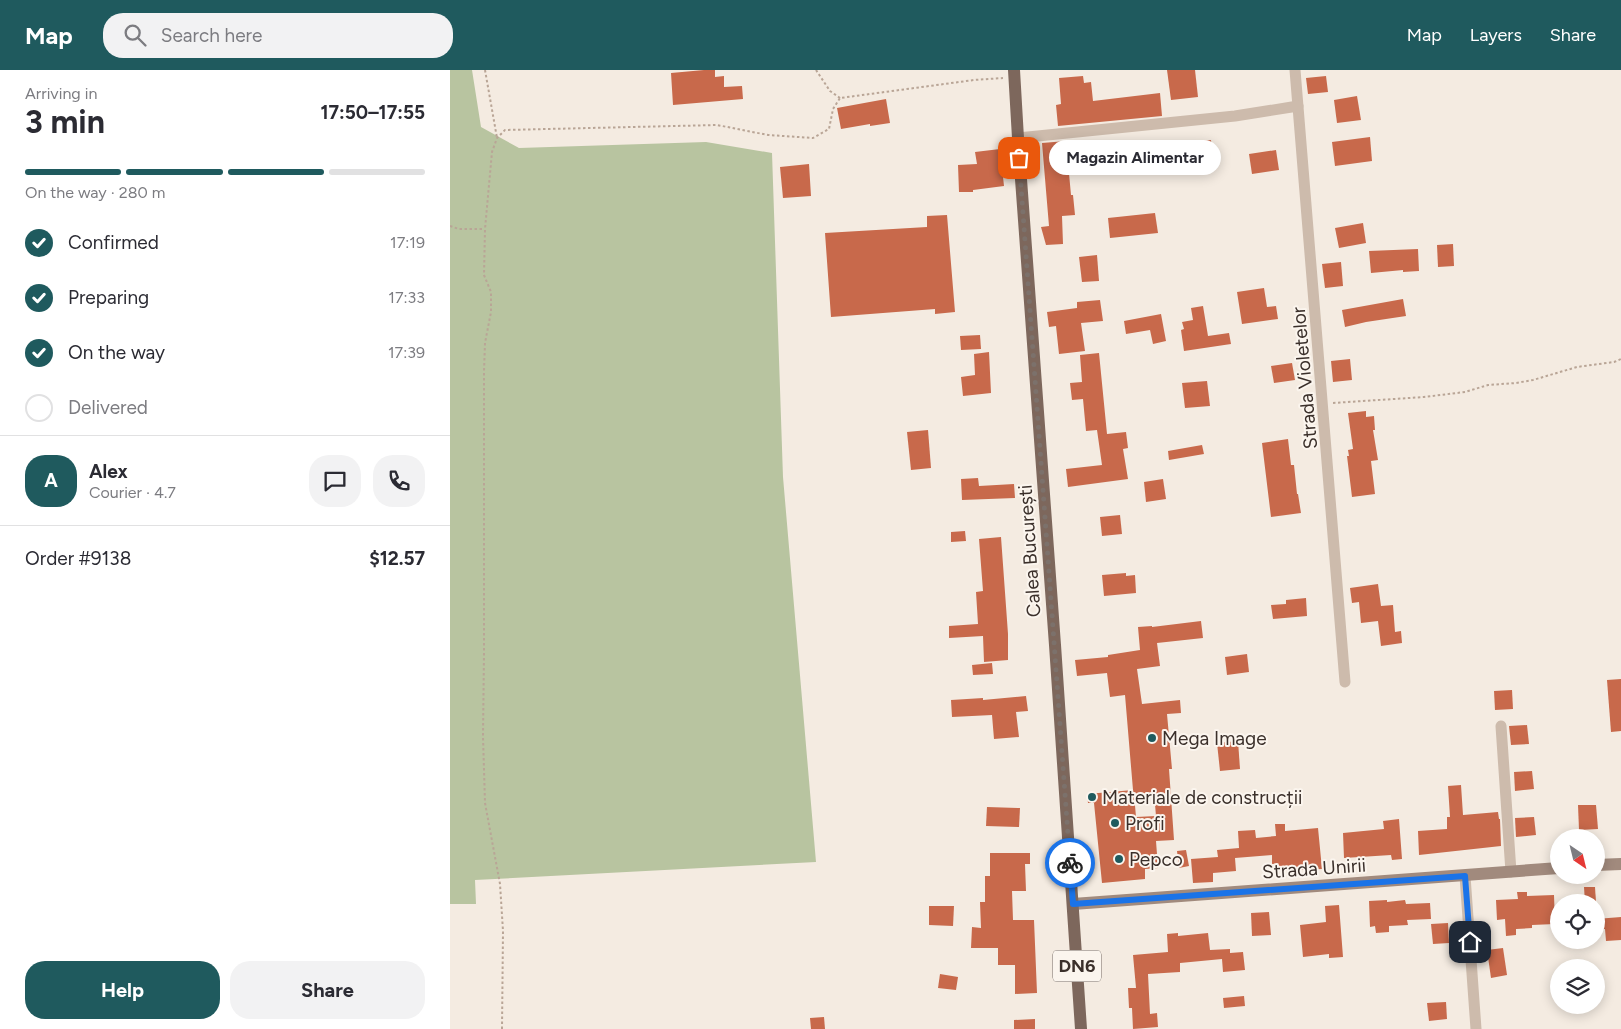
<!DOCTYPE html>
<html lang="en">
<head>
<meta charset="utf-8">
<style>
	body { margin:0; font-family:Figtree,sans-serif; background:#f2f2f3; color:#2b2b33; height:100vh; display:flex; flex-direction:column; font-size:19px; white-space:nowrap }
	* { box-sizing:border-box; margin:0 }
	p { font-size:16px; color:#7c7c81 }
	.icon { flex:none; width:28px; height:28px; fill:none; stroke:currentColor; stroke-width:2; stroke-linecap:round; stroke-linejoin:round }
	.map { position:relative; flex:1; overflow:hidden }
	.details { display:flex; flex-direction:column; background:#fff; width:450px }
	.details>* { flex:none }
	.needle { width:32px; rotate:145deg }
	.buttons { position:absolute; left:1100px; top:759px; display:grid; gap:10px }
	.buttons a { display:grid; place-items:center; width:55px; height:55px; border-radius:50%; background:#fff; box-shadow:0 2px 12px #0003; font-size:25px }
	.pin { position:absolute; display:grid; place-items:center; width:42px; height:42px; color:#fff; margin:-21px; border-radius:10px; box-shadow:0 2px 8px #0006 }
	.courier { position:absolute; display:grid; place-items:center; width:50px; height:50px; margin:-25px; border:4px solid #1a73e8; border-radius:50%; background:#fff; color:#222; box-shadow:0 1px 6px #0007 }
	.bubble { position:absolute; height:35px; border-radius:18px; background:#fff; box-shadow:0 2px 12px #0003; font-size:16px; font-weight:700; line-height:35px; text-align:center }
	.head em { font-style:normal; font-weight:700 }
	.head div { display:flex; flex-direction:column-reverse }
	.head { display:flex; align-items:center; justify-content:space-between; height:85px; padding:0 25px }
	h1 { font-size:32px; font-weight:700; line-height:38px }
	.bar { display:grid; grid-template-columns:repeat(4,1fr); gap:8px 5px; align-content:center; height:60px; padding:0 25px }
	.bar i { height:6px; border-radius:4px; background:#e1e1e2 }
	.bar .current { background:#1f5a5e }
	.bar p { grid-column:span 4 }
	.line { display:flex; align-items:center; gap:12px; padding:0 25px; border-top:1px solid #e1e1e2 }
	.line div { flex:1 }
	.round { display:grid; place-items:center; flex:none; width:52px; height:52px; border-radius:20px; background:#f2f2f3 }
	ol { padding:0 25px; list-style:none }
	li { display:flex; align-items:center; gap:15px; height:55px }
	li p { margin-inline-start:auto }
	li .icon { padding:5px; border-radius:50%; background:#1f5a5e; color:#fff; stroke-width:4 }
	li:last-child { color:#7c7c81 }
	li i { width:28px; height:28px; border:2px solid #e1e1e2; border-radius:50% }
	.button { display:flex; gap:10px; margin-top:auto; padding:10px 25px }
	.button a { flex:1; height:58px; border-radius:20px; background:#1f5a5e; color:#fff; font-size:20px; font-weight:700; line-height:58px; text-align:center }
	.button a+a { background:#f2f2f3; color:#2b2b33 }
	header { display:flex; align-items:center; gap:30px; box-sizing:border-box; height:70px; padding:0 25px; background:#1f5a5e; color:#fff }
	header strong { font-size:24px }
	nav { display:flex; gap:28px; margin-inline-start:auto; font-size:18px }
	.search { width:350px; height:45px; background:#f2f2f3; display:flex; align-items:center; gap:12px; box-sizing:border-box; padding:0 18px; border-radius:20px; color:#7c7c81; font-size:19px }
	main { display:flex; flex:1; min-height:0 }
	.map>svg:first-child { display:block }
	.green { fill:#b8c4a0 }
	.building { fill:#c8694b; fill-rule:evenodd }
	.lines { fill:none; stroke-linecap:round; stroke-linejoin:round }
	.path { stroke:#b9a596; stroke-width:2; stroke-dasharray:2.5 2.5; stroke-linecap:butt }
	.minor { stroke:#cdbbac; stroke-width:11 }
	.secondary { stroke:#a18a7d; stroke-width:12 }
	.primary { stroke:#7d675c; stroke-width:12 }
	.done { stroke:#7c716b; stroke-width:5; stroke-dasharray:0 9 }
	.route { stroke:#1a73e8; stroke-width:6 }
	.poi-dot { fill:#1f5a5e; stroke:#fbf5ee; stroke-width:2 }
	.labels { text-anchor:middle; stroke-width:4; stroke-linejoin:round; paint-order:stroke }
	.shield { fill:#fbf5ee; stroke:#756b66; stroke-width:1 }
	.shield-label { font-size:18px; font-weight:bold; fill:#3b302b }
	.street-label { font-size:19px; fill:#3b302b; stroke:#fbf5ee }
	.poi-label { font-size:19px; fill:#3b302b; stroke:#fbf5ee; text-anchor:start }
</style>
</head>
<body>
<header>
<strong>Map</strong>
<div class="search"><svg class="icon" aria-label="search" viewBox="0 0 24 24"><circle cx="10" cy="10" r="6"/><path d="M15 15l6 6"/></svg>Search here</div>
<nav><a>Map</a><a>Layers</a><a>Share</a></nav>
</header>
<main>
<section class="details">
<div class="head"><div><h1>3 min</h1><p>Arriving in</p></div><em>17:50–17:55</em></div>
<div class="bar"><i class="current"></i><i class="current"></i><i class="current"></i><i></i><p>On the way · 280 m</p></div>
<ol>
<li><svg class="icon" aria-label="check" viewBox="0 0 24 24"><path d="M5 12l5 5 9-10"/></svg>Confirmed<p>17:19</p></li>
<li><svg class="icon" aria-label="check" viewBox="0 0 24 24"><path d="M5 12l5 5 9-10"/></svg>Preparing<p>17:33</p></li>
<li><svg class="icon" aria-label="check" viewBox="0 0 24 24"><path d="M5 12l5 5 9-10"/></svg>On the way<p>17:39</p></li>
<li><i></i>Delivered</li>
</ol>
<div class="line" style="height:90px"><b class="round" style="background:#1f5a5e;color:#fff">A</b><div><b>Alex</b><p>Courier · 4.7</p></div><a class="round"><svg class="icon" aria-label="chat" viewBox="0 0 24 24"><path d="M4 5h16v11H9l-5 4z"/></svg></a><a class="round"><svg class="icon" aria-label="phone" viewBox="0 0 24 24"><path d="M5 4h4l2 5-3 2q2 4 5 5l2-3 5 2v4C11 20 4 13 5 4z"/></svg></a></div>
<div class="line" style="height:65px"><div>Order #9138</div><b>$12.57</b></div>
<div class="button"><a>Help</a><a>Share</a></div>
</section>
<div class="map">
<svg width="1171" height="959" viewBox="0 0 1171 959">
	<rect width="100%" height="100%" fill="#f4ebe1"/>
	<polygon class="green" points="0,0 22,0 31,57 69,78 256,72 322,83 333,407 366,792 25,810 26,834 0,834"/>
	<g class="building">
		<polygon points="254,0 265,0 265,7 274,6 274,17 292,16 293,29 223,35 221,3"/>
		<polygon points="717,0 745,0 748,27 721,30"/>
		<polygon points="633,6 634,13 641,12 643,31 710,23 712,46 608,56 606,35 611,34 609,8"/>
		<polygon points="876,6 878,22 858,24 856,8"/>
		<polygon points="907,26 911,50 887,53 884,30"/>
		<polygon points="436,29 440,53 420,56 420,54 391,59 387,38"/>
		<polygon points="920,67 922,91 885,96 882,72"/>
		<polygon points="761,70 762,82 735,85 734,73"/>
		<polygon points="616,71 621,125 623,125 625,145 612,146 613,174 596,175 591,157 599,156 592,73"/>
		<polygon points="550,79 554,116 523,120 523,122 509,122 508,95 527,94 525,82"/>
		<polygon points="826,80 829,100 802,104 799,84"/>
		<polygon points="359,94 361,126 333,128 330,97"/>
		<polygon points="705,143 708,163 660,168 658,148"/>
		<polygon points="497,145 505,242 485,244 485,239 381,247 375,163 477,157 477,146"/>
		<polygon points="913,153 916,173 889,178 885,158"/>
		<polygon points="1003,174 1004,196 988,197 987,175"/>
		<polygon points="968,179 969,201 953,202 953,200 921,203 919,181"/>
		<polygon points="647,185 649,211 632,212 629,187"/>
		<polygon points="891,192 893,216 875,218 872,194"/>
		<polygon points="814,218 817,237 826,236 828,249 792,254 787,222"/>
		<polygon points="953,229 956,246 916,252 895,257 892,240"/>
		<polygon points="650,230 653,251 631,253 635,281 609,284 606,256 599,257 597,242 627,238 627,232"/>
		<polygon points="753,236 758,266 779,263 781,274 734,281 731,260 734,259 732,252 743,250 741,238"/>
		<polygon points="711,244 716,271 703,274 700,260 676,264 674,251"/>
		<polygon points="530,265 531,279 511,280 510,266"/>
		<polygon points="539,282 541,323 513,326 511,307 525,305 524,284"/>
		<polygon points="649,283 657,364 676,362 678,378 673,379 678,409 618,417 616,399 652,395 647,360 636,361 633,329 622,330 620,313 632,312 630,285"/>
		<polygon points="900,289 902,310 883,312 881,291"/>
		<polygon points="842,293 845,310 824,313 821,296"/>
		<polygon points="757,311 760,336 735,338 732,313"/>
		<polygon points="916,341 916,347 924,346 925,360 923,360 928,390 921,391 925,424 902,427 897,386 899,386 898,380 903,379 898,343"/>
		<polygon points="478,360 481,398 461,400 457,362"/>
		<polygon points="838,369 841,395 844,395 847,424 848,424 851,443 821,447 812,373"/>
		<polygon points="752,375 754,384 719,390 718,381"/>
		<polygon points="528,408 529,416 564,414 565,428 512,430 511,409"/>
		<polygon points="713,409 716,429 696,432 694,412"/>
		<polygon points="670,445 672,464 652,466 650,447"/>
		<polygon points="515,461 516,471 501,472 501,462"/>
		<polygon points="551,467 558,564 558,590 534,592 533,566 499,568 499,556 528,554 526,522 533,521 529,469"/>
		<polygon points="676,503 676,506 685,505 686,523 654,526 652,505"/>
		<polygon points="928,514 931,536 943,535 945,562 951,561 952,573 931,576 928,551 911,553 909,532 902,533 900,518"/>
		<polygon points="856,528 857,546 823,549 821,535 836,534 836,530"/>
		<path d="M751,551L753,568L707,573L710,596L687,599L692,634L730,630L731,643L717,644L722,699H719L724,770L706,771L708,798L695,799V809L652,813L644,733H638L637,724L683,720L675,625L660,627L657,603L627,606L625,590L658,587V585L690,580L688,557L702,556V557ZM704,723L706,746L686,747L684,724Z"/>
		<polygon points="797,584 799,602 777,605 775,587"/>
		<polygon points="542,593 543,604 523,605 522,595"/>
		<polygon points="1171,609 1171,661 1161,662 1157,610"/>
		<polygon points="1062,620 1063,639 1045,640 1044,621"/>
		<polygon points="576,626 578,641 566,642 569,667 544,669 542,645 502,647 501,630 533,628 533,630"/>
		<polygon points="1077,655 1079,674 1061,675 1059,656"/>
		<polygon points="788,671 790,699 770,701 767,673"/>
		<polygon points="1082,701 1084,719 1065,721 1064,702"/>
		<polygon points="1011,715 1013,745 1048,742 1049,749 1050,749 1051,776 969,785 968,761 997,759 997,747 1000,747 998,716"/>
		<polygon points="1128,735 1146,735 1148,759 1129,760"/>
		<polygon points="537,737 570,738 569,757 536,756"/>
		<polygon points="1084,747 1086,765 1066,767 1065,748"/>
		<polygon points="949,749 952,789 942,790 941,785 894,788 893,763 934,759 933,751"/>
		<polygon points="825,754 835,754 835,761 868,758 872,799 829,801 828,794 822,794 822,785 785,788 786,801 763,803 763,812 743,813 741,789 768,787 767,780 789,778 788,761 805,760 806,768 826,766"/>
		<polygon points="736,780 739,796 729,798 727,781"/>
		<polygon points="540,783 580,783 580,794 575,794 576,821 562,821 563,850 584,850 587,923 565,924 565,895 548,895 548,878 521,878 522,857 531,858 530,832 535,832 535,806 540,806"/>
		<polygon points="1134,817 1145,817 1146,832 1135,832"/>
		<polygon points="1067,822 1077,822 1077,826 1104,825 1105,854 1082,855 1082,858 1066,859 1066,865 1056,866 1055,849 1047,850 1046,830 1068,829"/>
		<polygon points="937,830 937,832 955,830 956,834 980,833 981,849 957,850 958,855 939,856 939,862 926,863 925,856 920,857 919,831"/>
		<polygon points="889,835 893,887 879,888 879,884 853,887 850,855 876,852 875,836"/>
		<polygon points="479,836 504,836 503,856 479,855"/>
		<polygon points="819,842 821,865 802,866 801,843"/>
		<polygon points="1171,847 1171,870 1156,871 1155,859 1146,860 1146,849"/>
		<polygon points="998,853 999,873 983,874 981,854"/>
		<polygon points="728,863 728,866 758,863 760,880 780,879 780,883 793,882 795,900 773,902 772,889 730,893 730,902 698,904 700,944 707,943 708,957 683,959 682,938 679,938 678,918 686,918 683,885 718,882 717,864"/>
		<polygon points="1053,878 1057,905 1041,908 1037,880"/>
		<polygon points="490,904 508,907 506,920 488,918"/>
		<polygon points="794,926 795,936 774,938 773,928"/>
		<polygon points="996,932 997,949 979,951 977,933"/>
		<polygon points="374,947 375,959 361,959 360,948"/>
		<polygon points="585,949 585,959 564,959 564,950"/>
	</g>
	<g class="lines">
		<g class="path">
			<polyline points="35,0 47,68"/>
			<polyline points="366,0 380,21 390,28"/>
			<polyline points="0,156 9,159 34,159"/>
			<polyline points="883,333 974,327 1015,322 1038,315 1066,313 1083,310 1127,297 1164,292 1171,289"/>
			<polyline points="52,959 53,861 50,814 35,733 33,666 34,584 34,301 35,273 41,242 41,222 34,205 35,159 42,82 47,68 55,60 267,55 318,65 363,68 379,59 383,39 390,28 524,10 553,8"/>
		</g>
		<g class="minor">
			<polyline points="845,0 895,612"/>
			<polyline points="568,68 785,46 848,36"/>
			<polyline points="1051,656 1061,802"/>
			<polyline points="1015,806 1026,959"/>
		</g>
		<g class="secondary">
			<polyline points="1146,795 1171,794"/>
			<polyline points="623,834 1109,798"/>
		</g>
		<polyline class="primary" points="564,0 568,68 605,575 631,959"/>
	</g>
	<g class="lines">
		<polyline class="done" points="569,88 620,793"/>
		<polyline class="route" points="620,793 623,834 1015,806 1020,872"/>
	</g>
	<g class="poi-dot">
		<circle cx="702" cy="668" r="5"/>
		<circle cx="642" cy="727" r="5"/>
		<circle cx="665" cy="753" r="5"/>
		<circle cx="669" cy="789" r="5"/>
	</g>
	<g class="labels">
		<rect class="shield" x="603" y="880.5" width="48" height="31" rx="4"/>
		<g class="shield-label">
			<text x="627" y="902">DN6</text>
		</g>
		<g class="street-label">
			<text transform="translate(854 308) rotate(-95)" y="7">Strada Violetelor</text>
			<text transform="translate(579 481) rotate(-94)" y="7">Calea București</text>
			<text transform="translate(864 798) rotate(-4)" y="7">Strada Unirii</text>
		</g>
		<g class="poi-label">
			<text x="712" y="675">Mega Image</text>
			<text x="652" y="734">Materiale de construcții</text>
			<text x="675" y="760">Profi</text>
			<text x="679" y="796">Pepco</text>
		</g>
	</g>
</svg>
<div class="buttons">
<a><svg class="needle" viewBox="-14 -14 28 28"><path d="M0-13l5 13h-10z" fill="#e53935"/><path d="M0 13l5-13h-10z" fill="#7c7c81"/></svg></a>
<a><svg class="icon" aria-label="locate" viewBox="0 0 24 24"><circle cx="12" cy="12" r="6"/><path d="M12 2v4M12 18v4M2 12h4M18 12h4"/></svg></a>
<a><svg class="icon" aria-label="layers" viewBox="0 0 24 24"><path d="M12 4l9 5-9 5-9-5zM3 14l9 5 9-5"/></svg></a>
</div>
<div class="pin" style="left:569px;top:88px;background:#ea580c"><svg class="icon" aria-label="bag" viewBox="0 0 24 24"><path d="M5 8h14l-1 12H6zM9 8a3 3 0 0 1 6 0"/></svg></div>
<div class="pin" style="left:1020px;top:872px;background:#1f2937"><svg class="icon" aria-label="home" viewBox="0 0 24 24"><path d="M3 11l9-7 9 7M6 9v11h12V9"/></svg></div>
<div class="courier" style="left:620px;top:793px"><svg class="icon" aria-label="bike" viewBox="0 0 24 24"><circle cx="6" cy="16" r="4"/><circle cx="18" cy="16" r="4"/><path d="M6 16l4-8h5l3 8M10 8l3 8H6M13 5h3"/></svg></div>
<div class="bubble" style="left:599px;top:70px;width:172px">Magazin Alimentar</div>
</div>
</main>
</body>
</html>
